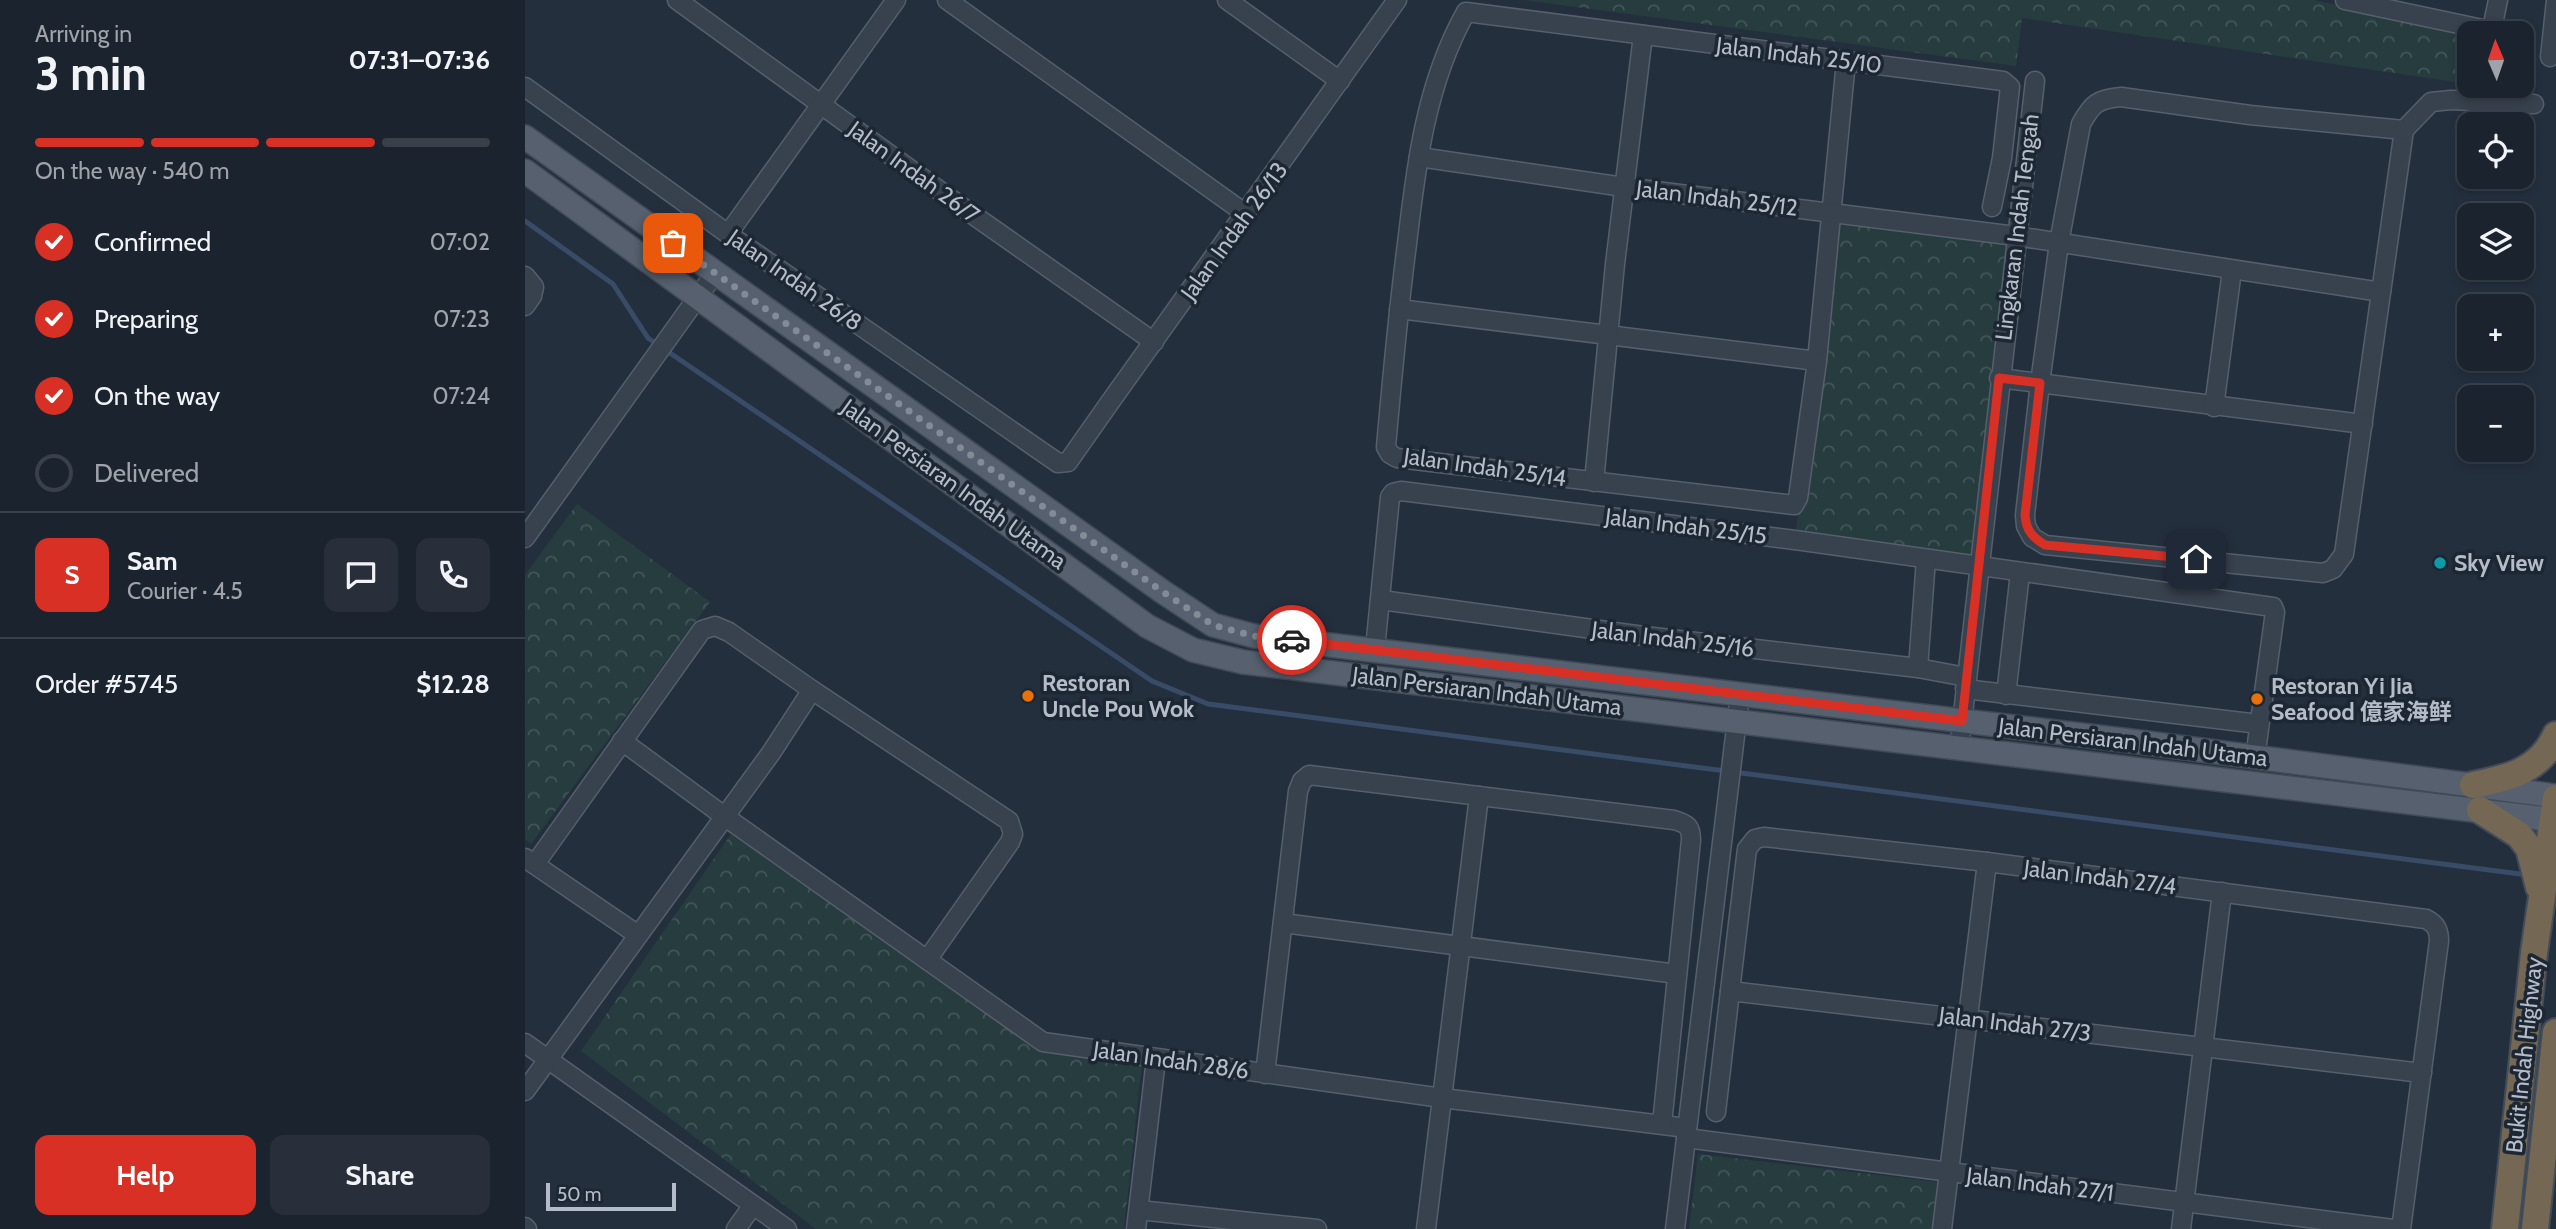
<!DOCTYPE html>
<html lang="en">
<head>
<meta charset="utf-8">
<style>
	body { margin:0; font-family:Cabin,"Noto Sans SC",sans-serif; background:#282f3a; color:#f1f3f6; height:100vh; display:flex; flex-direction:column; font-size:26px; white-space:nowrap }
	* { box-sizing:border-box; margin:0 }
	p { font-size:23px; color:#a0a4aa }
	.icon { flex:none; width:38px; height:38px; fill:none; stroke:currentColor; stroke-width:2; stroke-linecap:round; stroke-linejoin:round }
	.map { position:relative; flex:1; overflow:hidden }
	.sheet { display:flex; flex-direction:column; background:#1b232e; width:525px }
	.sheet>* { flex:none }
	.needle { width:46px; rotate:358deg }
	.buttons { position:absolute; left:1932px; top:21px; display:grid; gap:14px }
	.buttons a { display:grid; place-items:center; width:77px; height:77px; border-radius:14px; background:#1b232e; box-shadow:0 4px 10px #0003,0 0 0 2px #39404a; font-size:35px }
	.scale { position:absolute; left:21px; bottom:18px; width:130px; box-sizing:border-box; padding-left:7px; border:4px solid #b4bcc9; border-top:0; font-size:19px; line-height:24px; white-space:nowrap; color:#b4bcc9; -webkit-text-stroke:5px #1d2633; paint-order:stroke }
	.pin { position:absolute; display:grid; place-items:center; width:60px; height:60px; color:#fff; margin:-30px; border-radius:14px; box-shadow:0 4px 10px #0006 }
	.courier { position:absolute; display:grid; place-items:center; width:70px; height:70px; margin:-35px; border:5px solid #d93025; border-radius:50%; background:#fff; color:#222; box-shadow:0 2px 9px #0007 }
	.headline em { font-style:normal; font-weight:700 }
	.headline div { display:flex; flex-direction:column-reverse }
	.headline { display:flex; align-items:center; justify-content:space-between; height:119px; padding:0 35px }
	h1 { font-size:46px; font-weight:700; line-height:52px }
	.bar { display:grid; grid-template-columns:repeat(4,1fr); gap:10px 7px; align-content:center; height:84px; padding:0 35px }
	.bar i { height:9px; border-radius:5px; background:#39404a }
	.bar .on { background:#d93025 }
	.bar p { grid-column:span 4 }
	.line { display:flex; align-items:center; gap:18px; padding:0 35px; border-top:2px solid #39404a }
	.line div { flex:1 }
	.round { display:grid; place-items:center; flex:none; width:74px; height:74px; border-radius:14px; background:#282f3a }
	ol { padding:0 35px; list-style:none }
	li { display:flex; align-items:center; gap:21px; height:77px }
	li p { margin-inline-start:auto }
	li .icon { padding:7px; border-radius:50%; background:#d93025; color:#fff; stroke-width:4 }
	li:last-child { color:#a0a4aa }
	li i { width:38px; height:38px; border:4px solid #39404a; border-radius:50% }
	.action { display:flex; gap:14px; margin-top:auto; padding:14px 35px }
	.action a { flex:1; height:80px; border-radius:14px; background:#d93025; color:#fff; font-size:28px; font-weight:700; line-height:80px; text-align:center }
	.action a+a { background:#282f3a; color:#f1f3f6 }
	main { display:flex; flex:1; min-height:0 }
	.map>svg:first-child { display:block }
	.forest { fill:url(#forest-crowns) }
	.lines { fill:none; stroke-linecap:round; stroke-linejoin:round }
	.stream { stroke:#394c67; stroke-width:5 }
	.minor-casing { stroke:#565f6c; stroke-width:21 }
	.major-casing { stroke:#414a57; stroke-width:26 }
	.highway-casing { stroke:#434c59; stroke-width:30 }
	.minor { stroke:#38414e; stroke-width:18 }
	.major { stroke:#56606e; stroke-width:23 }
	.highway { stroke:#746855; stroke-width:26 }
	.done { stroke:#828b98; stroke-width:7; stroke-dasharray:0 12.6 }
	.route { stroke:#d93025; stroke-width:9 }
	.culture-dot { fill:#0f9aa8; stroke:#1d2633; stroke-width:2.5 }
	.food-dot { fill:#e8710a; stroke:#1d2633; stroke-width:2.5 }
	.labels { text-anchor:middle; stroke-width:7; stroke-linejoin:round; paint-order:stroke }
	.street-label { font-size:23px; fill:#b4bcc9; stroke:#1d2633 }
	.poi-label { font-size:23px; font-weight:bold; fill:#b4bcc9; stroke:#1d2633; text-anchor:start }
</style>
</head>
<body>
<main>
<section class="sheet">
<div class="headline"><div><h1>3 min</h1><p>Arriving in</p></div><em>07:31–07:36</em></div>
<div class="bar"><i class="on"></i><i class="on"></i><i class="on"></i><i></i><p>On the way · 540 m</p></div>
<ol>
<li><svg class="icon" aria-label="check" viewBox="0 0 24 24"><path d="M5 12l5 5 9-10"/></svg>Confirmed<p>07:02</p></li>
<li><svg class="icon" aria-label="check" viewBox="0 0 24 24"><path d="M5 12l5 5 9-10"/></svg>Preparing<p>07:23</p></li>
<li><svg class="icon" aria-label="check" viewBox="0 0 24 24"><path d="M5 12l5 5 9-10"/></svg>On the way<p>07:24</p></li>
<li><i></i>Delivered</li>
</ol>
<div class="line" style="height:126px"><b class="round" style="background:#d93025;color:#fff">S</b><div><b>Sam</b><p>Courier · 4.5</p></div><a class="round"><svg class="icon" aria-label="chat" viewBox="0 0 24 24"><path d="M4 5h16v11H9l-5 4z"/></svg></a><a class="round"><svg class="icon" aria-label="phone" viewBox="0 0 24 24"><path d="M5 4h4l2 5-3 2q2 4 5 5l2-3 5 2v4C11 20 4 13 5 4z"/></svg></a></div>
<div class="line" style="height:91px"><div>Order #5745</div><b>$12.28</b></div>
<div class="action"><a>Help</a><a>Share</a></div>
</section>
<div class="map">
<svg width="2031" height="1229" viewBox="0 0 2031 1229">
	<defs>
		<pattern id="forest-crowns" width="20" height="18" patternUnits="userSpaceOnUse" patternTransform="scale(1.75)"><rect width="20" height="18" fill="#263c3f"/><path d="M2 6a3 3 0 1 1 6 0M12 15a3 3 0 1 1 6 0" fill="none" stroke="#435659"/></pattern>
	</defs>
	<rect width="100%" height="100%" fill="#242f3e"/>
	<g class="forest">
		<polygon points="999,0 1789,0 1944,34 1944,84 1497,18 1491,66"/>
		<polygon points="1307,213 1491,236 1454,566 1270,540"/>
		<polygon points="52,504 185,602 6,844 0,839 0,575"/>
		<polygon points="206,834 516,1051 617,1064 599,1229 291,1229 56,1051"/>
		<polygon points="1173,1154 1412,1182 1407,1229 1164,1229"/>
	</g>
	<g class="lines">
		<polyline class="stream" points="0,221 88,284 123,338 627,681 683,704 2003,875"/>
		<g class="minor-casing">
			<g id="minor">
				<polyline points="152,0 444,212 629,342"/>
				<polyline points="422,0 721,214"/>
				<polyline points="702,0 815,81"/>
				<polyline points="1820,0 1962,30 1968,24 1973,0"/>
				<polyline points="2025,57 2031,0"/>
				<path d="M1321,61L1292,361L1273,498L1269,505L872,458L865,454L861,447C867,379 873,312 882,244C891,165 901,83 941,12L1478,81L1485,87L1477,158L1467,207"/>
				<polyline points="0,87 203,234 533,463 543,462 583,405 872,0"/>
				<path d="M1596,97L1725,115L1879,130L1819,554L1808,569L1798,573L1520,545L1507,537L1501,526L1500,515L1515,383L1534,243L1556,124C1567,104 1572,99 1596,97Z"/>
				<polyline points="1879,130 1906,102 1926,100 2009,104"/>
				<polyline points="894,157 1099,187 1491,236 1856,292"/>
				<polyline points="203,234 371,0"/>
				<polyline points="0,276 9,287 7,296 0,306"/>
				<polyline points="874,309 1292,361"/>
				<polyline points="1474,378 1838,424"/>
				<polyline points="1689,407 1707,270"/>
				<polyline points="1069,482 1090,264 1118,35"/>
				<polyline points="0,538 190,273"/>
				<polyline points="856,600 1111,635 1393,668 1441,677"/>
				<polyline points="850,649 865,497 868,493 876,491 1270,540 1748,607 1750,612 1730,758"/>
				<polyline points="1393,668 1401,559"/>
				<polyline points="1440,689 1734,724"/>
				<polyline points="1481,695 1495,573"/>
				<polyline points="97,741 199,816 518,1042 917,1098 1162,1128"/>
				<polyline points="1434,749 1510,81"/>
				<polyline points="0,858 113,935"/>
				<polyline points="10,864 177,630 190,626 204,632 287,690 484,821 488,834 485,842 402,960"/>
				<polyline points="758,923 1152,974"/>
				<path d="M1205,991L1222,849L1230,839L1239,837L1462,862L1901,919C1911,924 1914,930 1914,941L1876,1229"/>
				<polyline points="0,1043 262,1229"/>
				<path d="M740,1074L773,791L777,781L784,775L1149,820C1162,824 1166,826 1166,840L1137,1124"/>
				<polyline points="0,1091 246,753 287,690"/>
				<polyline points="1191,1112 1205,991 1897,1073"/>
				<polyline points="1161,1138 1868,1229"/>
				<polyline points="614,1210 792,1229"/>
				<polyline points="0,1227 2,1229"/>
				<polyline points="211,1229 228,1205"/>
				<polyline points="611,1229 631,1059"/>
				<polyline points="901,1229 954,796"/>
				<polyline points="1150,1229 1215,695"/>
				<polyline points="1417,1229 1462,862"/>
				<polyline points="1656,1229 1697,892"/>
			</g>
		</g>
		<g class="major-casing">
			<g id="major">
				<polyline points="0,137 638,592 688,625 729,636 1614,742 2031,796"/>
				<polyline points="0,171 622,626 668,650 718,662 2031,820"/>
			</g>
		</g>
		<g class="highway-casing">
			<g id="highway">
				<path d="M1948,785C1983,778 2015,771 2031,735"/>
				<polyline points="1955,810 1994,835 2004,848 2014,887"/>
				<polyline points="1980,1229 2009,953 2031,798"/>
				<polyline points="2010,1229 2031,1032"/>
			</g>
		</g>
		<use href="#minor" class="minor"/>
		<use href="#major" class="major"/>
		<use href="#highway" class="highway"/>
	</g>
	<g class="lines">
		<polyline class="done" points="148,243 638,592 688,625 729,636 767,640"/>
		<path class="route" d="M767,640L1437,721L1474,378L1515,383L1500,515C1501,530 1507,537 1520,545L1671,559"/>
	</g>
	<circle class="culture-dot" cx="1915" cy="563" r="7"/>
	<g class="food-dot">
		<circle cx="503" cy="696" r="7"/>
		<circle cx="1732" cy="699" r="7"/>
	</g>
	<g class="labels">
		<g class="street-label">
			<text transform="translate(1274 55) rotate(7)" y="8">Jalan Indah 25/10</text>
			<text transform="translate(389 172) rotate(36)" y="8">Jalan Indah 26/7</text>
			<text transform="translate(1192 198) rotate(7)" y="8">Jalan Indah 25/12</text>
			<text transform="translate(1492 227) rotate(-83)" y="8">Lingkaran Indah Tengah</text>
			<text transform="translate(709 231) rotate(-54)" y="8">Jalan Indah 26/13</text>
			<text transform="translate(270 280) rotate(35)" y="8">Jalan Indah 26/8</text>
			<text transform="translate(960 467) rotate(8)" y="8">Jalan Indah 25/14</text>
			<text transform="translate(429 484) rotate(36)" y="8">Jalan Persiaran Indah Utama</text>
			<text transform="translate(1161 526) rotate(7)" y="8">Jalan Indah 25/15</text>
			<text transform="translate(1148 639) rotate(7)" y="8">Jalan Indah 25/16</text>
			<text transform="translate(962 691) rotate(7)" y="8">Jalan Persiaran Indah Utama</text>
			<text transform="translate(1608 742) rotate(7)" y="8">Jalan Persiaran Indah Utama</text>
			<text transform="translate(1575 877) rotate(7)" y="8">Jalan Indah 27/4</text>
			<text transform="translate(1490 1024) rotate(7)" y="8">Jalan Indah 27/3</text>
			<text transform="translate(1999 1055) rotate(-84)" y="8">Bukit Indah Highway</text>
			<text transform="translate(646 1060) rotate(8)" y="8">Jalan Indah 28/6</text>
			<text transform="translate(1515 1184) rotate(7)" y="8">Jalan Indah 27/1</text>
		</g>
		<g class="poi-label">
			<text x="1929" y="571">Sky View</text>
			<text x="517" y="691">Restoran<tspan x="517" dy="26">Uncle Pou Wok</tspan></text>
			<text x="1746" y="694">Restoran Yi Jia<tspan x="1746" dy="26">Seafood 億家海鲜</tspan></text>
		</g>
	</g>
</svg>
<div class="buttons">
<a><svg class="needle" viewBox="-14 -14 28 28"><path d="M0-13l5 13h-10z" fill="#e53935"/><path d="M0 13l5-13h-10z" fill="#a0a4aa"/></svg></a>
<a><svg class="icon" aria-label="locate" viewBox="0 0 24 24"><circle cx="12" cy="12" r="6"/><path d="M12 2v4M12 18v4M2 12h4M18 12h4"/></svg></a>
<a><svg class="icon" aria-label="layers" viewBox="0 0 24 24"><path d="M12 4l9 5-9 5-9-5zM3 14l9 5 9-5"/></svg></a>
<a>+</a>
<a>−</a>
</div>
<div class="scale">50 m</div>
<div class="pin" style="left:148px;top:243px;background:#ea580c"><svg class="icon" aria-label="bag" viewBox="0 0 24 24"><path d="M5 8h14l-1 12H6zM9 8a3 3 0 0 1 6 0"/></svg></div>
<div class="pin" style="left:1671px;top:559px;background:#1f2937"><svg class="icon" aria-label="home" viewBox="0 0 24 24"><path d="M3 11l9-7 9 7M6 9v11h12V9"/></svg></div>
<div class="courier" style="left:767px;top:640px"><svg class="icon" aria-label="car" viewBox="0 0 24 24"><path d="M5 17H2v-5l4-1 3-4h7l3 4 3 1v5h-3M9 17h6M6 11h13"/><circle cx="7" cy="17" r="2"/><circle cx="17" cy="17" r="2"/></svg></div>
</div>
</main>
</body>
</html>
